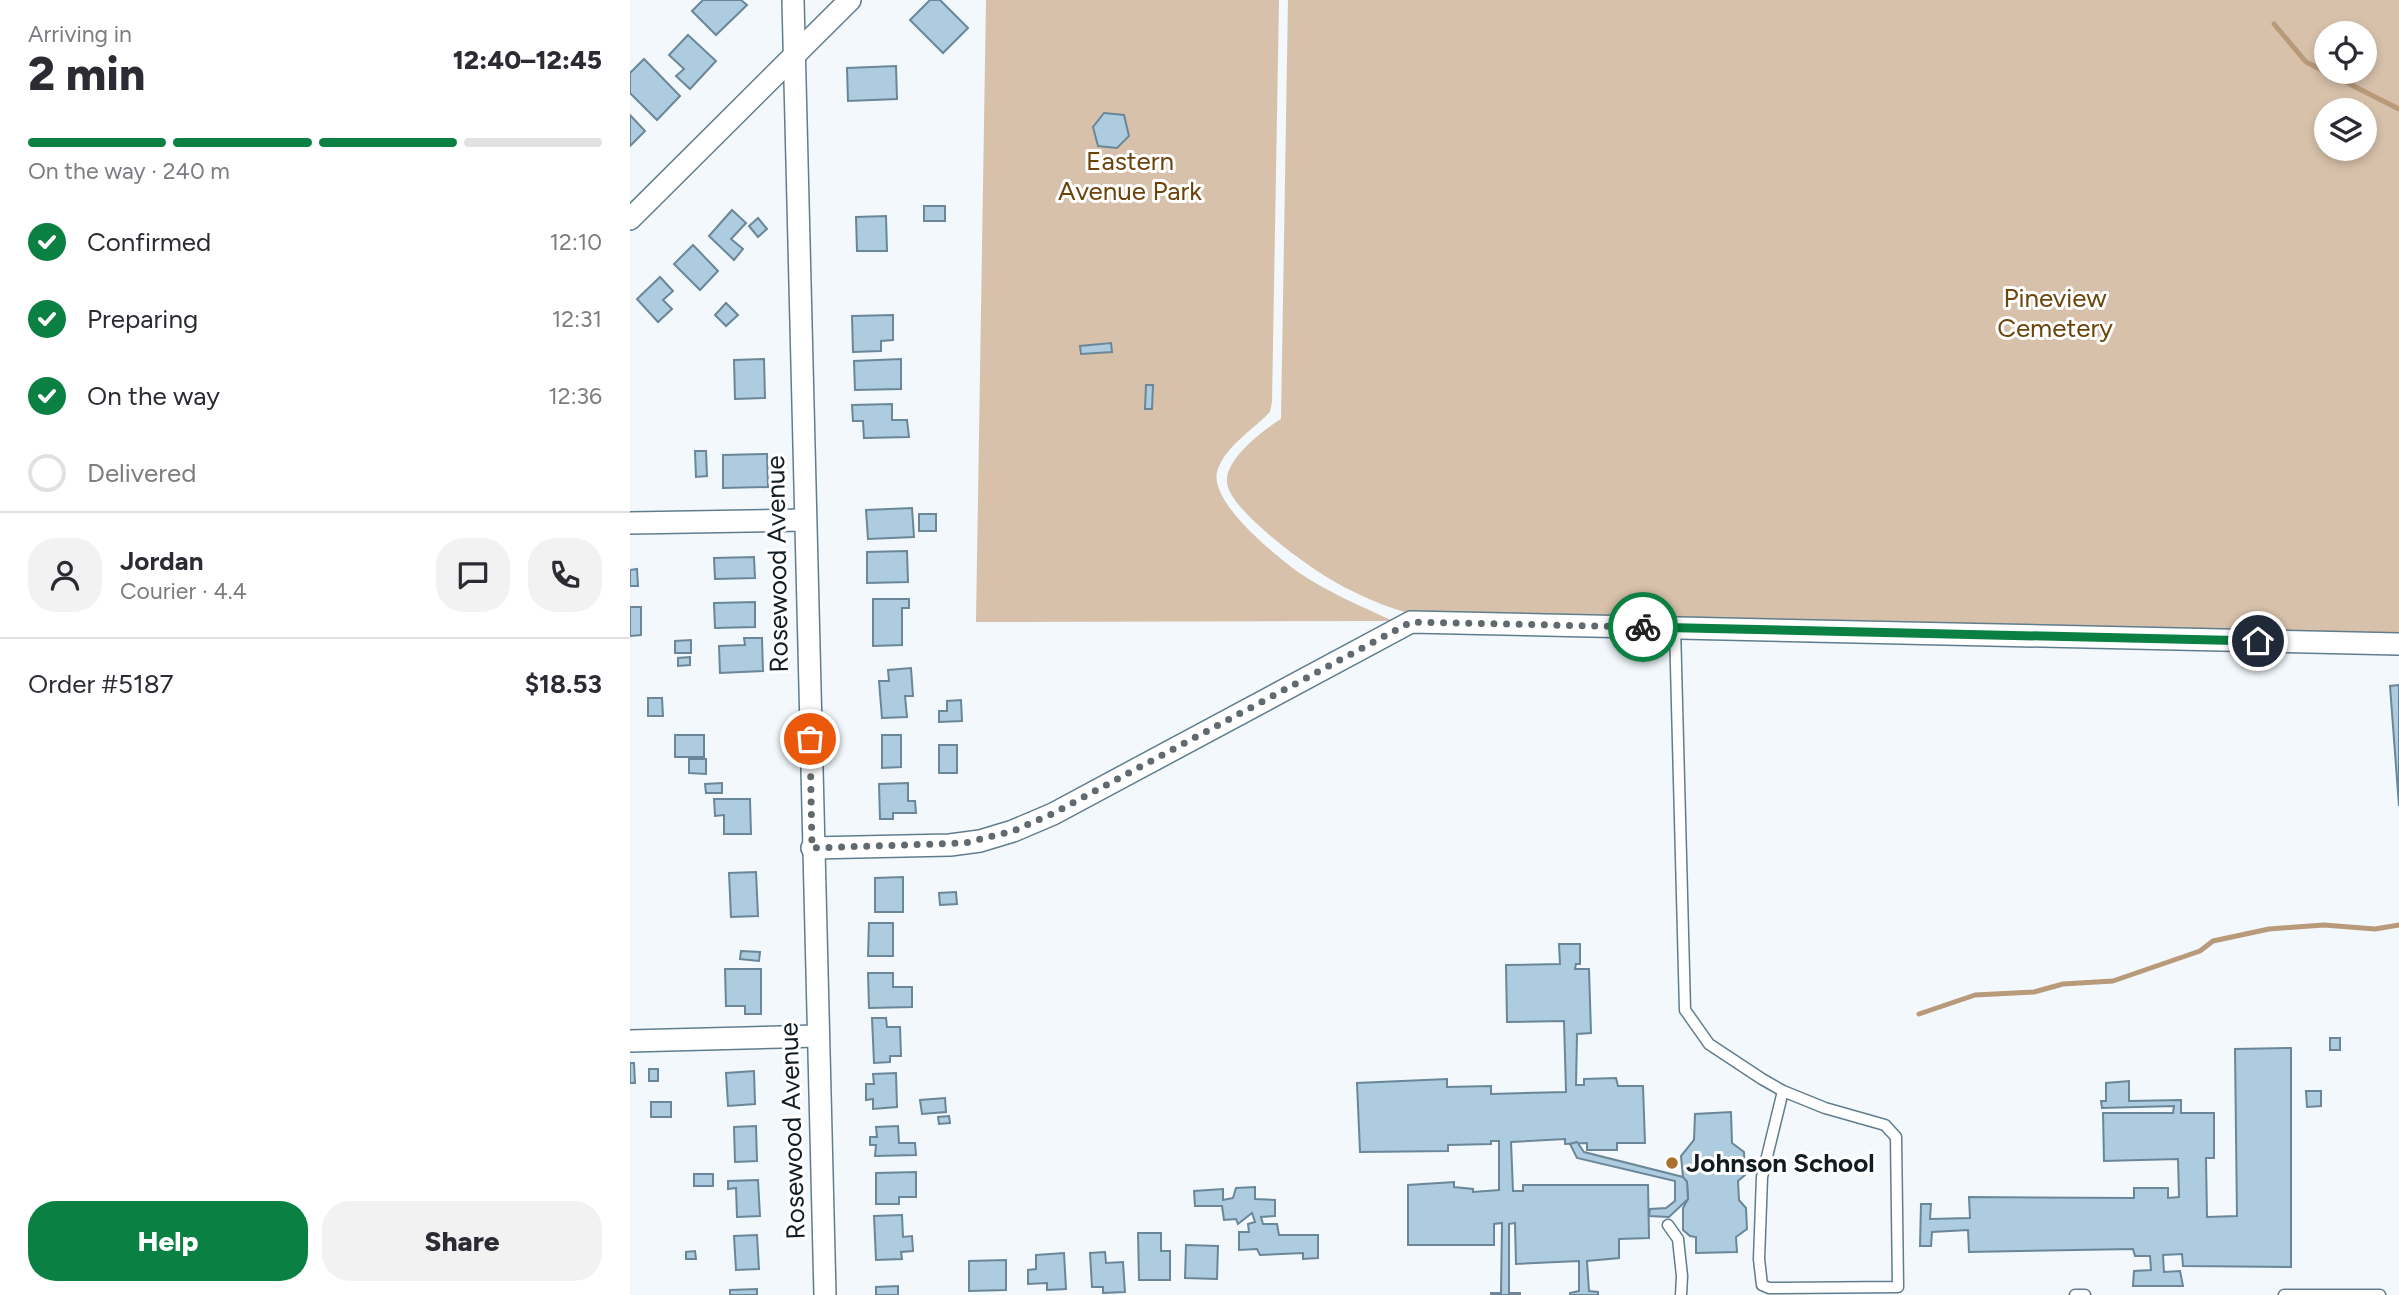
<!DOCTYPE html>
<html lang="en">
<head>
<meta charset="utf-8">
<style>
	body { margin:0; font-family:Figtree,sans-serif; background:#f2f2f3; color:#2b2b33; height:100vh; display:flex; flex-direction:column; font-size:26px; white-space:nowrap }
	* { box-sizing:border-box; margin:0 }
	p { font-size:23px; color:#7c7c81 }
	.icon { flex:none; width:38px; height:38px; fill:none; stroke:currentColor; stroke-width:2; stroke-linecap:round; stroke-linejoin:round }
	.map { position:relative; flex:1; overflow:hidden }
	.sheet { display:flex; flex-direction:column; background:#fff; width:630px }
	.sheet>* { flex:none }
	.controls { position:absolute; left:1684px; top:21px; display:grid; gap:14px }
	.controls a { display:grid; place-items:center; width:63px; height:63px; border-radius:50%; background:#fff; box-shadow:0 4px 10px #0003; font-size:35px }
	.pin { position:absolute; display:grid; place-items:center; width:60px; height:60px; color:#fff; margin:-30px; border:4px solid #fff; border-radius:50%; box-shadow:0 2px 7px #0007 }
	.courier { position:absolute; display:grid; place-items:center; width:70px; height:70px; margin:-35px; border:5px solid #0b8043; border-radius:50%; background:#fff; color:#222; box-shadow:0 2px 9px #0007 }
	.head em { font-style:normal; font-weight:800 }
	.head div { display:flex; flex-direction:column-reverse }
	.head { display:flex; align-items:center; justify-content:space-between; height:119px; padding:0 28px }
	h1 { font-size:46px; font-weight:800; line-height:52px }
	.bar { display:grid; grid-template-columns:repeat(4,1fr); gap:10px 7px; align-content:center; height:84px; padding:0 28px }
	.bar i { height:9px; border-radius:5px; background:#e1e1e2 }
	.bar .selected { background:#0b8043 }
	.bar p { grid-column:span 4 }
	.line { display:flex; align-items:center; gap:18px; padding:0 28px; border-top:2px solid #e1e1e2 }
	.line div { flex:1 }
	.round { display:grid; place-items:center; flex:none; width:74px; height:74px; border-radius:28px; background:#f2f2f3 }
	ol { padding:0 28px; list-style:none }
	li { display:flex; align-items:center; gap:21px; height:77px }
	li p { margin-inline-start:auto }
	li .icon { padding:7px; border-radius:50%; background:#0b8043; color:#fff; stroke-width:4 }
	li:last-child { color:#7c7c81 }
	li i { width:38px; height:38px; border:4px solid #e1e1e2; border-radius:50% }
	.button { display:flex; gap:14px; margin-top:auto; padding:14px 28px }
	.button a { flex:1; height:80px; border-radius:28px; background:#0b8043; color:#fff; font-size:28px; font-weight:800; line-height:80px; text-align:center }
	.button a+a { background:#f2f2f3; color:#2b2b33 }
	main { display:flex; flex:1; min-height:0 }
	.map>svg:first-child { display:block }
	.green { fill:#d7c1ab; fill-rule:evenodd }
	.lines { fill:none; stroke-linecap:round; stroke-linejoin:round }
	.stream { stroke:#b89a7a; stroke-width:5 }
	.building { fill:#adccdf; stroke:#698798; stroke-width:2 }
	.lane-casing { stroke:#607d8e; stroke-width:13 }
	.street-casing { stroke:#607d8e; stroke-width:24 }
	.lane { stroke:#fff; stroke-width:10 }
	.street { stroke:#fff; stroke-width:21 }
	.done { stroke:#606a6f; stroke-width:7; stroke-dasharray:0 12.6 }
	.route { stroke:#0b8043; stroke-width:9 }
	.poi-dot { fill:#aa7230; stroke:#fff; stroke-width:2.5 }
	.labels { text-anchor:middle; stroke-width:6; stroke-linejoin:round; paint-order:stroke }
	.park-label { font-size:26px; fill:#6c430a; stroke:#fff }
	.street-label { font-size:26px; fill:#111d23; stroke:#fff }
	.poi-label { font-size:26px; font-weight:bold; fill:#111d23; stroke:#fff; text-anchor:start }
</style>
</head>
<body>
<main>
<section class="sheet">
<div class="head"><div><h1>2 min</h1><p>Arriving in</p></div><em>12:40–12:45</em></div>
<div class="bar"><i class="selected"></i><i class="selected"></i><i class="selected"></i><i></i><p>On the way · 240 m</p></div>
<ol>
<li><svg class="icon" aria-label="check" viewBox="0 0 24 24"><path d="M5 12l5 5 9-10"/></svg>Confirmed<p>12:10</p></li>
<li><svg class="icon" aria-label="check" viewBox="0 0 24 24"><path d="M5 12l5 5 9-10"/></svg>Preparing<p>12:31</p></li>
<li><svg class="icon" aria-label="check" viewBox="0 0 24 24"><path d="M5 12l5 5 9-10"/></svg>On the way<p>12:36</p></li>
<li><i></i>Delivered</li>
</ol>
<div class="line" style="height:126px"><a class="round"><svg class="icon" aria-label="person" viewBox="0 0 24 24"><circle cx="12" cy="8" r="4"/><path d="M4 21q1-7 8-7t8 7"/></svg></a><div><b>Jordan</b><p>Courier · 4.4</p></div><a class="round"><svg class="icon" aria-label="chat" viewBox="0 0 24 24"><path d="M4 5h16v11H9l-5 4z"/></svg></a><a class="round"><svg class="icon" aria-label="phone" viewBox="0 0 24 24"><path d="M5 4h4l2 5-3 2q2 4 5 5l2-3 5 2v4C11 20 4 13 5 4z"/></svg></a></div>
<div class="line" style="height:91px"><div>Order #5187</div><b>$18.53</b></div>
<div class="button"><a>Help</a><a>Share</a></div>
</section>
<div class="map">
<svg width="1769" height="1295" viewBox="0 0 1769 1295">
	<rect width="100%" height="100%" fill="#f2f8fc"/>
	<g class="green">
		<path d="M356,0H649L642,402L640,412C623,430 594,447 587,472C580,503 645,555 668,572C697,592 731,606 763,621L346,622Z"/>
		<path d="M658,0H1769V636L783,614C759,609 721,592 700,579C676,565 598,509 597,482C595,459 633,430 651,419ZM1696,33H1734V72H1696ZM1696,110H1734V149H1696Z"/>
	</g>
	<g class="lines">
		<g class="stream">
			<polyline points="1644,24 1676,62 1769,109"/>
			<polyline points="1289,1014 1345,995 1404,992 1433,984 1483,981 1570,951 1583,941 1639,929 1694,925 1745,929 1769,925"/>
		</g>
	</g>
	<g class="building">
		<polygon points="73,0 111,0 117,5 86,35 62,11"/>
		<polygon points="300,0 310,0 338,28 313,53 280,20"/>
		<polygon points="58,35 86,61 60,89 46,76 54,69 39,55"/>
		<polygon points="14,59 50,96 27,120 0,93 0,73"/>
		<polygon points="266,66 267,99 218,101 217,68"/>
		<polygon points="474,113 494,115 499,136 487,148 468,146 463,127"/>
		<polygon points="0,115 15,131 0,146"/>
		<rect x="294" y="206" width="21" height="15"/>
		<polygon points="102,210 116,223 101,239 113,249 104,260 79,236"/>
		<polygon points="256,216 257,251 227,251 226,217"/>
		<polygon points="128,218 137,229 128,237 119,226"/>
		<polygon points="63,245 88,271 70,290 44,264"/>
		<polygon points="30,277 43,291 33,300 42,309 28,322 7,299"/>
		<polygon points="96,303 108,315 96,326 85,315"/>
		<polygon points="263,315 263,340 251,341 251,351 223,352 222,316"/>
		<polygon points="481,343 482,352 451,354 450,346"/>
		<polygon points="134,359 135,398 105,399 104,360"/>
		<polygon points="271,359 271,389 225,390 224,361"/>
		<polygon points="516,385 523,385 522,409 515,409"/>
		<polygon points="262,404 262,420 277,420 279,437 234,438 233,421 223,421 222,405"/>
		<polygon points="65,451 76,451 77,476 66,477"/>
		<polygon points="137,454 138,487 93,488 93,455"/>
		<polygon points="282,508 284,537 238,539 236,510"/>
		<rect x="289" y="514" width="17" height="17"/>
		<polygon points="277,551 278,582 237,583 237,552"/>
		<polygon points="124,557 125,578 85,579 84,558"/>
		<polygon points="7,569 8,586 0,586 0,570"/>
		<polygon points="243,599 279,599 279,608 272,608 272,645 243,646"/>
		<polygon points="125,602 125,627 85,628 84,603"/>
		<polygon points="0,607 11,607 11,635 0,636"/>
		<polygon points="114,638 132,638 133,671 90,673 89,646 115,645"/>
		<polygon points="61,640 61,653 45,653 45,641"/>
		<polygon points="60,657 60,665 48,666 48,658"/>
		<polygon points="281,668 283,696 275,696 277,717 252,718 249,681 259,681 258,670"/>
		<polygon points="1769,685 1769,806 1760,686"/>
		<polygon points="18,698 32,698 33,716 18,716"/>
		<polygon points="331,700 332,721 309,722 309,711 317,711 317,701"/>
		<rect x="45" y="735" width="29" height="22"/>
		<polygon points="252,735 271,735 271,767 252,768"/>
		<rect x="309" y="745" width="18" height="28"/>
		<polygon points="59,759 76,759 76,774 59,773"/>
		<polygon points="92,783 92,793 76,793 75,784"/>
		<polygon points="278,783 278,801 285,801 286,813 263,813 263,819 250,819 249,784"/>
		<polygon points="84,799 120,799 121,834 94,834 94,815 85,816"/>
		<polygon points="126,872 128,916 101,917 99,873"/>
		<polygon points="273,877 273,912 245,912 245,878"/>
		<polygon points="326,892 327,904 310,905 309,893"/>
		<polygon points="239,923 263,923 263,956 238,956"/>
		<polygon points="929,944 950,944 950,964 946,964 945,969 959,969 961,1033 947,1034 946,1085 954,1085 954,1079 986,1078 988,1086 1013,1086 1015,1143 987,1143 987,1150 957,1150 957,1143 935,1144 935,1139 881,1142 883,1191 893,1191 893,1185 1018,1185 1019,1238 989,1239 989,1258 957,1261 959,1291 968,1292 968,1295 940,1295 940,1293 949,1291 949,1261 886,1264 885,1223 879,1224 879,1293 890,1293 890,1295 861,1295 861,1293 871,1293 872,1223 864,1224 864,1245 778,1245 778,1185 824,1182 824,1187 843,1189 843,1192 869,1190 869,1141 861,1141 861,1144 818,1145 818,1151 730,1152 727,1083 817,1079 817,1087 861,1086 861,1094 936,1092 934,1021 877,1022 876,965 930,964"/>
		<polygon points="111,951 130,952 129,961 110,959"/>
		<polygon points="95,969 131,969 131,1014 115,1014 115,1006 96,1006"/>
		<polygon points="238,973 263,973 263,987 282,987 282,1007 239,1008"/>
		<polygon points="242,1018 256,1018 257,1027 270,1027 271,1056 260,1056 260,1062 244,1063"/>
		<rect x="1700" y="1038" width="10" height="12"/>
		<polygon points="1661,1048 1661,1267 1553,1266 1552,1254 1533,1255 1534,1272 1550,1271 1553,1286 1503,1286 1504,1271 1521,1270 1520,1256 1505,1256 1503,1249 1339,1252 1338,1230 1302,1232 1301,1246 1290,1246 1291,1204 1301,1204 1300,1219 1340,1218 1339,1197 1504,1198 1504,1188 1538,1188 1538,1198 1549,1197 1548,1159 1474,1161 1473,1113 1543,1113 1544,1106 1472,1108 1471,1101 1476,1101 1476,1083 1499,1081 1499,1101 1551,1100 1551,1113 1584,1113 1584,1158 1576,1158 1577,1217 1607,1216 1605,1049"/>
		<polygon points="0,1063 4,1063 5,1083 0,1083"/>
		<rect x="19" y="1069" width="9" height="12"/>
		<polygon points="124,1071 125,1104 98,1106 96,1073"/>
		<polygon points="266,1073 267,1107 243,1109 243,1099 236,1100 236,1084 244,1084 243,1074"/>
		<polygon points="1676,1091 1691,1091 1691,1106 1677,1107"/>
		<polygon points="315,1098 316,1112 292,1114 290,1100"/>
		<rect x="21" y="1102" width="20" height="15"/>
		<polygon points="1101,1112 1102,1143 1114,1152 1115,1175 1108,1181 1109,1200 1116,1208 1117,1229 1106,1237 1107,1252 1066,1253 1066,1237 1060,1236 1053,1230 1053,1208 1058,1199 1057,1182 1053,1177 1051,1156 1064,1140 1065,1114"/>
		<polygon points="319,1116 320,1123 309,1124 308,1117"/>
		<polygon points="126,1126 127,1161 105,1162 104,1127"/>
		<polygon points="268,1126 269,1143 285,1143 286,1155 245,1156 246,1145 240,1145 240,1137 247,1137 246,1127"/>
		<polygon points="947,1142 954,1152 1053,1177 1057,1182 1058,1199 1039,1217 1019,1216 1020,1209 1036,1208 1045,1201 1045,1181 947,1158 940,1144"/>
		<polygon points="286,1172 286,1197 269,1197 269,1204 246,1204 246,1173"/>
		<rect x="64" y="1174" width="19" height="12"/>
		<polygon points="128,1180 130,1216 107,1217 106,1188 98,1189 98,1181"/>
		<polygon points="625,1187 625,1199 645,1200 645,1216 631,1217 633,1224 647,1224 649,1235 688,1235 688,1258 673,1259 673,1253 630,1255 627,1249 609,1250 609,1232 619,1232 618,1224 625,1222 622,1213 608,1224 606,1219 594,1220 592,1206 565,1206 564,1191 593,1189 593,1200 603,1198 606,1188"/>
		<polygon points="272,1215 273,1237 282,1236 283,1251 271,1252 272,1259 246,1260 244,1216"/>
		<polygon points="508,1233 531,1233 531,1251 540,1251 540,1280 509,1280"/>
		<polygon points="127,1235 129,1269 106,1270 104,1236"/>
		<polygon points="556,1245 588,1246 587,1279 555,1278"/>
		<polygon points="65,1251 66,1259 56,1259 56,1252"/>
		<polygon points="475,1252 476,1263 493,1262 495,1292 473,1293 473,1287 462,1287 460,1253"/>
		<polygon points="434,1253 436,1289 417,1290 417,1283 398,1284 398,1270 406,1269 406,1255"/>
		<polygon points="376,1260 376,1290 339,1291 339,1261"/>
		<polygon points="268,1286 268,1295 246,1295 246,1287"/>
		<polygon points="127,1289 127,1295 100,1295 100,1290"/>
	</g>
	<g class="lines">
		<g class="lane-casing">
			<g id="lane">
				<polyline points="1045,627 1055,1010 1079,1044 1132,1079 1153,1091 1195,1108 1255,1125 1266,1137 1268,1287 1139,1288 1132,1285 1129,1259 1132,1177 1153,1091"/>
				<polyline points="1038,1225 1048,1239 1052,1276 1051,1295"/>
				<polyline points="1445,1295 1455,1295"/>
				<polyline points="1654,1295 1750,1295"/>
			</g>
		</g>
		<g class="street-casing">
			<g id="street">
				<polyline points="163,0 195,1295"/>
				<polyline points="0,219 220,0"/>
				<polyline points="0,523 174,520"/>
				<polyline points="182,848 320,845 350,841 383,831 423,814 781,622 1769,644"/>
				<polyline points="0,1041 187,1036"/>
			</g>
		</g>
		<use href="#lane" class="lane"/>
		<use href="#street" class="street"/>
	</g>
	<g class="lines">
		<polyline class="done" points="180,739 182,848 335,843 383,831 422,814 781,622 1013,627"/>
		<polyline class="route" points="1013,627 1628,641"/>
	</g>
	<circle class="poi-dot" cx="1042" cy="1163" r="7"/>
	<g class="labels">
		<g class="park-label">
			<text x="500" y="170">Eastern<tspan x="500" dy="30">Avenue Park</tspan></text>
			<text x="1425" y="307">Pineview<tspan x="1425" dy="30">Cemetery</tspan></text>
		</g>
		<g class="street-label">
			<text transform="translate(147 564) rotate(-91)" y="9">Rosewood Avenue</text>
			<text transform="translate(162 1131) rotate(-92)" y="9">Rosewood Avenue</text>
		</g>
		<g class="poi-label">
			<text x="1056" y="1172">Johnson School</text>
		</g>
	</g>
</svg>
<div class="controls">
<a><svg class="icon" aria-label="locate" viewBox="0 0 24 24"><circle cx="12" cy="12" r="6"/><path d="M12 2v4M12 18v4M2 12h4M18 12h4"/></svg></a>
<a><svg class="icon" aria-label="layers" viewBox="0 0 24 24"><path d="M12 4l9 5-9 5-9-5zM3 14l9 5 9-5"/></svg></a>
</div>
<div class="pin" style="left:180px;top:739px;background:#ea580c"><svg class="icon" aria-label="bag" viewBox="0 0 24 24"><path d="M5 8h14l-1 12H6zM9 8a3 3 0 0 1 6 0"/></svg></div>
<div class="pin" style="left:1628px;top:641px;background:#1f2937"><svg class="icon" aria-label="home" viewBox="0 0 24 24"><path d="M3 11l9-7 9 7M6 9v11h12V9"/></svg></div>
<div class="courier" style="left:1013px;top:627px"><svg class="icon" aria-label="bike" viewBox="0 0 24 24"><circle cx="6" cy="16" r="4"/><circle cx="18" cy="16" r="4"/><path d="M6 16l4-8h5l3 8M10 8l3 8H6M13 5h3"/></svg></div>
</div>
</main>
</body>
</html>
